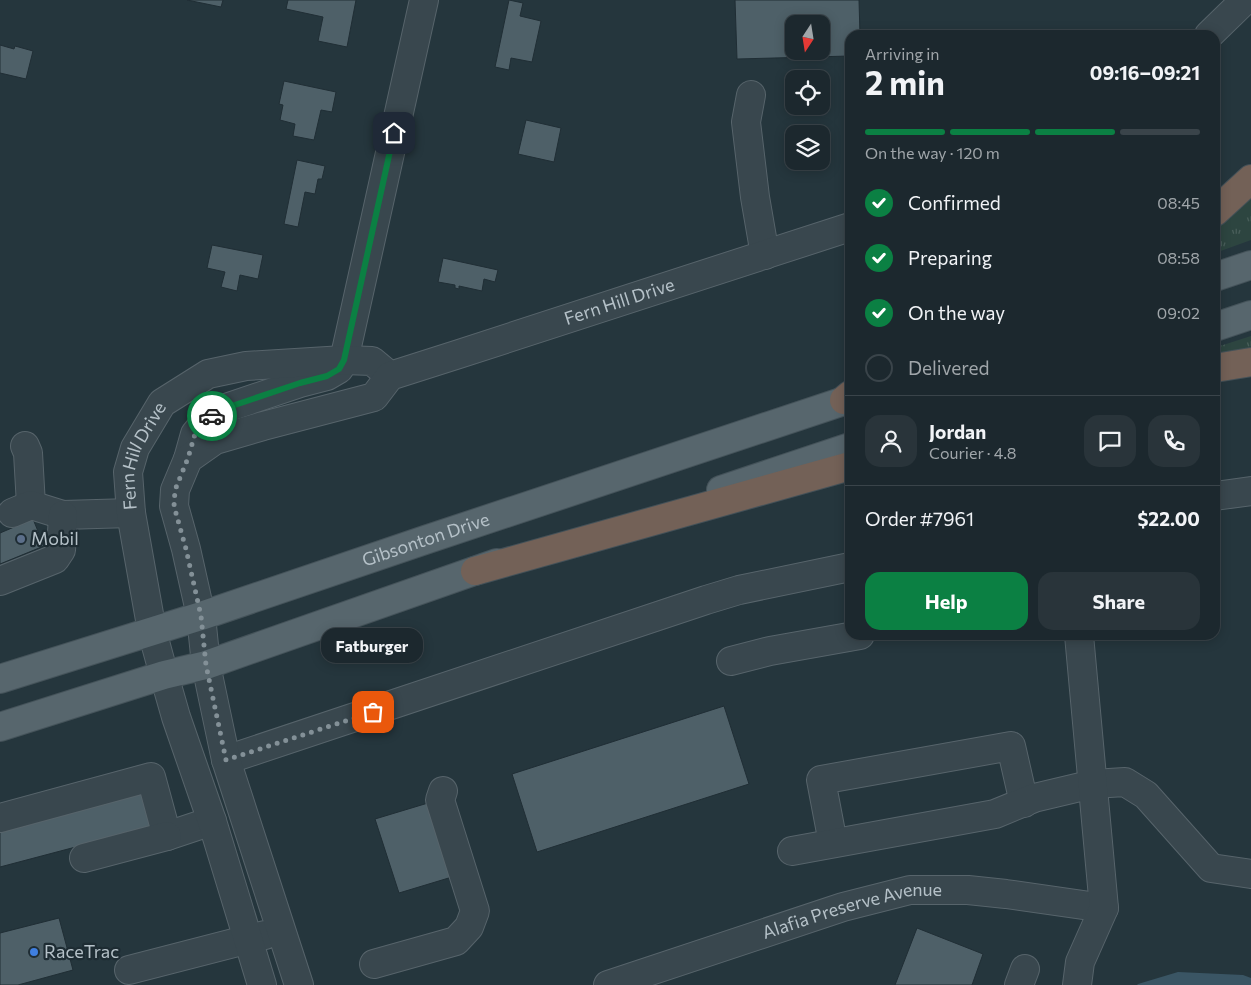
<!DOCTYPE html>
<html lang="en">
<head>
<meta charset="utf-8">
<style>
	body { margin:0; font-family:Commissioner,sans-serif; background:#29343a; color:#f1f3f6; height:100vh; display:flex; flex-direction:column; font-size:19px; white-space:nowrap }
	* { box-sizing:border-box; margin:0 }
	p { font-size:16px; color:#a0a6aa }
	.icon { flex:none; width:28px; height:28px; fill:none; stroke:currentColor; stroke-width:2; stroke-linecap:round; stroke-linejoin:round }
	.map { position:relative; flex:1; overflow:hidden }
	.sheet { position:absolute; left:845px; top:30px; width:375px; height:610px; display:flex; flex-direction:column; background:#1c282e; border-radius:15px; box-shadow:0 2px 12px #0003,0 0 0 1px #3a444a }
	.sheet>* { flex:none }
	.needle { width:32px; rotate:192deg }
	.tools { position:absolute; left:785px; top:15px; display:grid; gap:10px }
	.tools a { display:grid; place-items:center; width:45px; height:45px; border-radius:10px; background:#1c282e; box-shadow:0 2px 12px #0003,0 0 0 1px #3a444a; font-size:25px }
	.pin { position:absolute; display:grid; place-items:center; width:42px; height:42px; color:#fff; margin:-21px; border-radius:10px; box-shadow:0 2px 8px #0006 }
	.courier { position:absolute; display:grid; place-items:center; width:50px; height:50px; margin:-25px; border:4px solid #0b8043; border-radius:50%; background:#fff; color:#222; box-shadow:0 1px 6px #0007 }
	.bubble { position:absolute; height:35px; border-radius:15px; background:#1c282e; box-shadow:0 2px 12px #0003,0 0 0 1px #3a444a; font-size:16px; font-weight:700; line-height:35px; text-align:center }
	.headline em { font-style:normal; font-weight:700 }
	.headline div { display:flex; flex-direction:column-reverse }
	.headline { display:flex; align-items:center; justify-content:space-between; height:85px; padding:0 20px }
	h1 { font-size:32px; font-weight:700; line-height:38px }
	.bar { display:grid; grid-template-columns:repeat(4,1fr); gap:8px 5px; align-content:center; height:60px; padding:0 20px }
	.bar i { height:6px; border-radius:4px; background:#3a444a }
	.bar .on { background:#0b8043 }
	.bar p { grid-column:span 4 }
	.line { display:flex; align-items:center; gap:12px; padding:0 20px; border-top:1px solid #3a444a }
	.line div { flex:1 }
	.round { display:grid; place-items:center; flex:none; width:52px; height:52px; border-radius:15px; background:#29343a }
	ol { padding:0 20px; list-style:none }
	li { display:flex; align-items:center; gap:15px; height:55px }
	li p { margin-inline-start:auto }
	li .icon { padding:5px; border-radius:50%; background:#0b8043; color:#fff; stroke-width:4 }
	li:last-child { color:#a0a6aa }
	li i { width:28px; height:28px; border:2px solid #3a444a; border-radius:50% }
	.primary-button { display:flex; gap:10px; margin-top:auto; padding:10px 20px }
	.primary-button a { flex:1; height:58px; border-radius:15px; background:#0b8043; color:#fff; font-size:20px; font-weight:700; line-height:58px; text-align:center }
	.primary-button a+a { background:#29343a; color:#f1f3f6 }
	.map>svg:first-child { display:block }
	.grass { fill:url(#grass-tufts) }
	.water { fill:#3a5564 }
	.building { fill:#4e6068; stroke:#202e35; fill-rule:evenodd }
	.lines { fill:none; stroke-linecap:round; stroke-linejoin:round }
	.minor-casing { stroke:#57646b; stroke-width:30 }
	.major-casing { stroke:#45535a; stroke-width:30 }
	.highway-casing { stroke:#445158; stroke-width:30 }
	.minor { stroke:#39474e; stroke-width:28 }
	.major { stroke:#57666d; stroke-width:28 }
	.highway { stroke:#736157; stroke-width:28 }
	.done { stroke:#839097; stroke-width:5; stroke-dasharray:0 9 }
	.route { stroke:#0b8043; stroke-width:6 }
	.service-dot { fill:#5c6f8a; stroke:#1e2c33; stroke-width:2 }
	.shop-dot { fill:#3f7fe0; stroke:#1e2c33; stroke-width:2 }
	.labels { text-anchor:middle; stroke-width:4.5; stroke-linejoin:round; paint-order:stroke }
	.street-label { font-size:18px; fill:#b5c1c8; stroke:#1e2c33 }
	.poi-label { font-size:18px; fill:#b5c1c8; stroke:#1e2c33; text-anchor:start }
</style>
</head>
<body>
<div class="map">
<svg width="1251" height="985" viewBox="0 0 1251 985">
	<defs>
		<pattern id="grass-tufts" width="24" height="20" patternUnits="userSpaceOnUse" patternTransform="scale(1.25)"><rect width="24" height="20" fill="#2d4540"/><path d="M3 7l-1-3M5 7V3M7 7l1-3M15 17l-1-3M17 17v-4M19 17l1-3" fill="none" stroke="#495e5a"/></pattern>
	</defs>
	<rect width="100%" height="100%" fill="#25363d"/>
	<g class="grass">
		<polygon points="1251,193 1251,240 1215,253 1215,226"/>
		<polygon points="1251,336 1251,353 1217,355 1217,350 1220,346"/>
	</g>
	<polygon class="water" points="1178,972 1243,975 1251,978 1251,985 1137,985 1138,984"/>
	<g class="building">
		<polygon points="187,0 223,0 221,7"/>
		<polygon points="288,0 356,0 347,47 318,41 323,17 286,9"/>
		<polygon points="509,0 523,3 520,16 541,21 532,62 511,58 509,70 495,67"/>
		<path d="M735,0H859L860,35H850V56L737,59ZM794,24H821V51H794Z"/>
		<polygon points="0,45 14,49 15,46 33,51 26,79 0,73"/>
		<polygon points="284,81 336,92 332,112 321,110 314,140 293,136 295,124 280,120 283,105 279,104"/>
		<polygon points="526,120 561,128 554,162 518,154"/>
		<polygon points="297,160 325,166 322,179 318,179 315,194 305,192 298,227 284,224"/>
		<polygon points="212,245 263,255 258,279 240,275 237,291 221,287 225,272 207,268"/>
		<polygon points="443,258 498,270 495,282 484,279 482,291 459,286 459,289 455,288 455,285 438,282"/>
		<polygon points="33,519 44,546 0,564 0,533"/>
		<polygon points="724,706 749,784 537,852 512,774"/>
		<polygon points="145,788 155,826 0,867 0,826"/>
		<polygon points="428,803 452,877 399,893 375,819"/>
		<polygon points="59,918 73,970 18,985 0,985 0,933"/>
		<polygon points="917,928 983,954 972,985 895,985"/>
	</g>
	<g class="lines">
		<g class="minor-casing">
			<g id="minor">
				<polyline points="1209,35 1245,0"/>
				<polyline points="751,95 746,122 755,197 765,255"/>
				<polyline points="25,446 28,453 31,505"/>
				<polyline points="188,459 195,434 204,423 220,410 300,383 327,376 339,369 344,360 424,0"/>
				<polyline points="1215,496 1251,491"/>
				<polyline points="12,513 31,505 63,515 131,513"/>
				<polyline points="0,581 55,559 61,550 63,515"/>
				<polyline points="731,661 770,651 860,635"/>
				<polyline points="226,760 706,600 739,590 850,567"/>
				<polyline points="0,818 151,777 167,836 212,821"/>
				<polyline points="833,843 821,780 1011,746 1024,803"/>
				<polyline points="792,851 995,814 1034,798 1093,784 1125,782 1146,795 1211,868 1251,874"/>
				<polyline points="84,858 167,836"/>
				<polyline points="374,964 456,941 469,927 475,911 440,800 443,791"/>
				<polyline points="129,970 265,935"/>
				<path id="s1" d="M262,985L212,821L176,717L164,675L152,631L131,513L128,472L135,448L162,403L208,374L246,366L344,360L372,361L390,376"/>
				<path id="s2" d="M299,985L226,760L206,665L201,616L186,549L174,506L175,490L188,459L215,440L263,426L374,397L390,376L459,354L850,227"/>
				<path id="s3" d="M608,985L843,907L910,890H968L1006,894L1104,908"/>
				<polyline points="1019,985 1025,969"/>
				<polyline points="1077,985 1080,962 1104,908 1079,635"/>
			</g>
		</g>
		<g class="major-casing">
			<g id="major">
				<polyline points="1215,277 1251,265"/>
				<polyline points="1215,327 1251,315"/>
				<polyline points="721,490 850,447"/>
				<path id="s4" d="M0,679L201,616L425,540L850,399"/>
				<polyline points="0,727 164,675 206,665 497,563"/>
			</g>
		</g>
		<g class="highway-casing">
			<g id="highway">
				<polyline points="1215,212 1251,179"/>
				<polyline points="1215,368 1251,362"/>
				<polyline points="844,400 850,395"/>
				<polyline points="475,571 850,466"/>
			</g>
		</g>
		<use href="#minor" class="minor"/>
		<use href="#major" class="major"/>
		<use href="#highway" class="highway"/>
	</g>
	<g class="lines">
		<polyline class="done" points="212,416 204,422 195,434 188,458 175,490 174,506 186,549 201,616 206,665 226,760 373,712"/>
		<polyline class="route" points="212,416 220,410 300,383 327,376 339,369 344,360 394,133"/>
	</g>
	<circle class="service-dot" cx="21" cy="539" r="5"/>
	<circle class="shop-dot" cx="34" cy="952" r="5"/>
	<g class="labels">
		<g class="street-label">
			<text dy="6" stroke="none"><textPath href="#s2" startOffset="1011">Fern Hill Drive</textPath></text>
			<text dy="6" stroke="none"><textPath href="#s1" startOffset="551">Fern Hill Drive</textPath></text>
			<text dy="6" stroke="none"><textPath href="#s4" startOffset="448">Gibsonton Drive</textPath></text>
			<text dy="6" stroke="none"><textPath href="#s3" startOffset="256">Alafia Preserve Avenue</textPath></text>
		</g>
		<g class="poi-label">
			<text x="31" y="545">Mobil</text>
			<text x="44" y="958">RaceTrac</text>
		</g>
	</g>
</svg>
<div class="tools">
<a><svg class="needle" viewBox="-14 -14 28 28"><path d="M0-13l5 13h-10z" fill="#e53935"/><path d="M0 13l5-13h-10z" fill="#a0a6aa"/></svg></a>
<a><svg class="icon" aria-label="locate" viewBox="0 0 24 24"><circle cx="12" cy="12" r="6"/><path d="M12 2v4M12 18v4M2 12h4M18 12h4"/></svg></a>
<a><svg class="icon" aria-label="layers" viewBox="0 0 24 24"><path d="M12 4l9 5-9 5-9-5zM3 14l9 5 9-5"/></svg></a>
</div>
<div class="pin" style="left:373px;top:712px;background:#ea580c"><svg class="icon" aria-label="bag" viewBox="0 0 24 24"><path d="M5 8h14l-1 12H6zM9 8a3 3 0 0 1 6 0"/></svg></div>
<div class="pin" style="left:394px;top:133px;background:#1f2937"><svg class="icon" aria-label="home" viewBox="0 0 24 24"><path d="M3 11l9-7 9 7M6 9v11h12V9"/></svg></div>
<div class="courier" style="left:212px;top:416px"><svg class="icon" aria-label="car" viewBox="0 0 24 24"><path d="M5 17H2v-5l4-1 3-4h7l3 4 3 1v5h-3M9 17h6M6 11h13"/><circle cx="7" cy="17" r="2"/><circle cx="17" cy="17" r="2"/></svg></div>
<div class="bubble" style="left:321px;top:628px;width:102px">Fatburger</div>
<section class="sheet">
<div class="headline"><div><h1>2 min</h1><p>Arriving in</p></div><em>09:16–09:21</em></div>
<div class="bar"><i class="on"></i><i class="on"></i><i class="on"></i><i></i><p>On the way · 120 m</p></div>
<ol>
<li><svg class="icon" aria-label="check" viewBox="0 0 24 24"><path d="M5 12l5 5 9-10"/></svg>Confirmed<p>08:45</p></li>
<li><svg class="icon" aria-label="check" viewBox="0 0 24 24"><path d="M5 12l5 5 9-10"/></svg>Preparing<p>08:58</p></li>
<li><svg class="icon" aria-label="check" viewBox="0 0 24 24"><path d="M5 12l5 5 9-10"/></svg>On the way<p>09:02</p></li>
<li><i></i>Delivered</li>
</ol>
<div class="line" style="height:90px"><a class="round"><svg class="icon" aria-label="person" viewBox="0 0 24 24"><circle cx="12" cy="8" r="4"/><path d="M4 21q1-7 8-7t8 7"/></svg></a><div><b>Jordan</b><p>Courier · 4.8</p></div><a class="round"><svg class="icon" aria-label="chat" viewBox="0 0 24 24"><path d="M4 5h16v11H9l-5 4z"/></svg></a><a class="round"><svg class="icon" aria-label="phone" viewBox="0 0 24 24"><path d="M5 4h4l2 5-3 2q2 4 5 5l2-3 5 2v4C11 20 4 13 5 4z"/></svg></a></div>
<div class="line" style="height:65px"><div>Order #7961</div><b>$22.00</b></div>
<div class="primary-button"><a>Help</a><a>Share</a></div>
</section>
</div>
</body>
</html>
